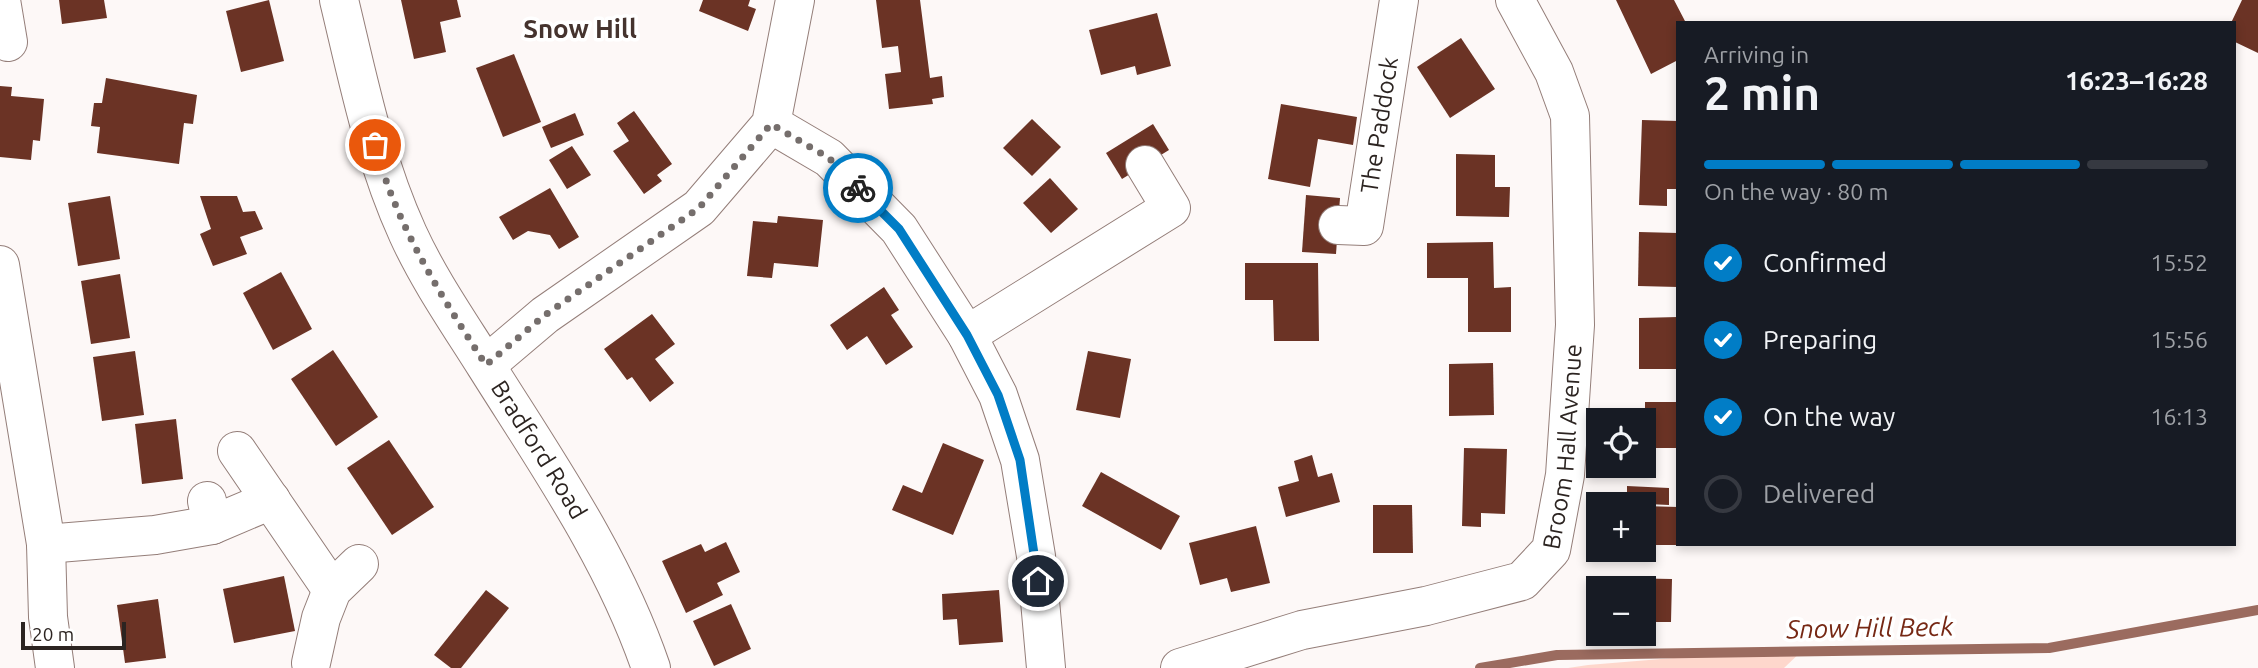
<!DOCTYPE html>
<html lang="en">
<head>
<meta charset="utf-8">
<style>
	body { margin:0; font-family:Ubuntu,sans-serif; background:#242831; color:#f1f3f6; height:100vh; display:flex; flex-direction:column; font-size:26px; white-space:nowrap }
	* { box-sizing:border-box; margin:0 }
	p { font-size:23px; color:#9ea1a6 }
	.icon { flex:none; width:38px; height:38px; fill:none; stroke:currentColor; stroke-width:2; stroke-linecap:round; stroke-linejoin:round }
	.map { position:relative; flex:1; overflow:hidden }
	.sheet { position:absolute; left:1676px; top:21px; width:560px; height:525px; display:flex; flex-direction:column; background:#171b24; border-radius:0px; box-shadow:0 4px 10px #0003 }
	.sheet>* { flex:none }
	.controls { position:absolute; left:1586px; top:408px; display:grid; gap:14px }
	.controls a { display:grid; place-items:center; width:70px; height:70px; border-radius:0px; background:#171b24; box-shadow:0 4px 10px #0003; font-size:35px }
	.scale { position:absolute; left:21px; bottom:18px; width:105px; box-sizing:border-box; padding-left:7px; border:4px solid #2c2421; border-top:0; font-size:19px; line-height:24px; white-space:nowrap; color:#2c2421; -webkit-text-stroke:5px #fff; paint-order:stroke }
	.pin { position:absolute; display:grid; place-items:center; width:60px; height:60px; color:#fff; margin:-30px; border:4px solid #fff; border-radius:50%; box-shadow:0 2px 7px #0007 }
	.courier { position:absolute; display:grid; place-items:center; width:70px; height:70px; margin:-35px; border:5px solid #017dc6; border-radius:50%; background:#fff; color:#222; box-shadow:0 2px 9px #0007 }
	.headline em { font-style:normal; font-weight:600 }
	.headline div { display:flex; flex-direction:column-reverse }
	.headline { display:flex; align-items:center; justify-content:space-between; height:119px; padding:0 28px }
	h1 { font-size:46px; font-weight:600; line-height:52px }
	.bar { display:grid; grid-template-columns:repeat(4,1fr); gap:10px 7px; align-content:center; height:84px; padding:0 28px }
	.bar i { height:9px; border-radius:5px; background:#363941 }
	.bar .on { background:#017dc6 }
	.bar p { grid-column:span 4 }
	ol { padding:0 28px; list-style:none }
	li { display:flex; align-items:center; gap:21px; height:77px }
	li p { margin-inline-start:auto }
	li .icon { padding:7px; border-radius:50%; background:#017dc6; color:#fff; stroke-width:4 }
	li:last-child { color:#9ea1a6 }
	li i { width:38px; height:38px; border:4px solid #363941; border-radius:50% }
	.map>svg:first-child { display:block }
	.green { fill:#fed7cc }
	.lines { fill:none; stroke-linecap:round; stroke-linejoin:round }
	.stream { stroke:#9b6b5f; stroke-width:10 }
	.building { fill:#6b3325 }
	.minor-casing { stroke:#947e79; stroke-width:40 }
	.minor { stroke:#fff; stroke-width:38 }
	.done { stroke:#756e6c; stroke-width:7; stroke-dasharray:0 12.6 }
	.route { stroke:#017dc6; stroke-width:9 }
	.labels { text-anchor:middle; stroke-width:7; stroke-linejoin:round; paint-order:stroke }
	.street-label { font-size:24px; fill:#2c2421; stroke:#fff }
	.neighbourhood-label { font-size:26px; font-weight:bold; fill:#45332e; stroke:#fff }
	.water-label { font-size:26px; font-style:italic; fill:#762814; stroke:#fff }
</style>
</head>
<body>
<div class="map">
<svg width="2258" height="668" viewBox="0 0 2258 668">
	<rect width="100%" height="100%" fill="#fdf8f7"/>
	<polygon class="green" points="1806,647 1784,668 1568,668 1588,665"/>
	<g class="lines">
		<polyline class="stream" points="1480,668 1557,655 2049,648 2258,610"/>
	</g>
	<g class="building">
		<polygon points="59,0 104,0 107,18 62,24"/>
		<polygon points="269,0 284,61 241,72 226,11"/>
		<polygon points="401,0 457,0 461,17 440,22 446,52 414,59"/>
		<polygon points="703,0 750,0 748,6 756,9 748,31 699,11"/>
		<polygon points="876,0 920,0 930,78 942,76 944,97 932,99 933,104 889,109 885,74 901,72 898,46 882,48"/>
		<polygon points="1616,0 1674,0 1686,23 1678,23 1678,60 1651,74"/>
		<polygon points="2242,0 2258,0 2258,53 2235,42 2235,23 2231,23"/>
		<polygon points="1157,13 1171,66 1137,75 1135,66 1101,75 1089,30"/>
		<polygon points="1461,38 1495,89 1450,118 1417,67"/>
		<polygon points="514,54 541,122 503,137 476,68"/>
		<polygon points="106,78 197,95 193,124 184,123 179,164 97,153 100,127 91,126 94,103 102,103"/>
		<polygon points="0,86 12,87 11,96 44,99 40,141 33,140 31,160 0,157"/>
		<polygon points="1281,104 1357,117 1353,145 1318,139 1310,187 1268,179"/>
		<polygon points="634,111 672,164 657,175 662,181 644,194 613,151 629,141 617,123"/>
		<polygon points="575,113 584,135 551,148 542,127"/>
		<polygon points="1032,119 1061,147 1032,176 1003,148"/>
		<polygon points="1642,120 1678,121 1678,189 1667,189 1667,206 1639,205"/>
		<polygon points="1153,124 1169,150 1122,179 1106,153"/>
		<polygon points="572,146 591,175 567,189 549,160"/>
		<polygon points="1456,154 1495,155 1495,187 1510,187 1509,217 1456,216"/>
		<polygon points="1050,178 1078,209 1051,233 1023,203"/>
		<polygon points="550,188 579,237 559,249 550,235 528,231 513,240 499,217"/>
		<polygon points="1306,195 1340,198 1336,254 1302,252"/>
		<polygon points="110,196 120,259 78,266 68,203"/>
		<polygon points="200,196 237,196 243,212 255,211 263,229 240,237 247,254 213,266 200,234 211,229"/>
		<polygon points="778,216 823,220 818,267 774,263 772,278 747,276 753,221 777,223"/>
		<polygon points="1639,232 1678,233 1678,287 1638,286"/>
		<polygon points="1493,242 1494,288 1511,287 1511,332 1468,332 1468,278 1427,278 1427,243"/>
		<polygon points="1245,263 1318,263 1319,341 1274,341 1273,300 1245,300"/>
		<polygon points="281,272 312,329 273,350 243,293"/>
		<polygon points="120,274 130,338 91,344 81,281"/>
		<polygon points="884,287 899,310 891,315 913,347 886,365 867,336 847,350 830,325"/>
		<polygon points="652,314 675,344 655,359 674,383 650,402 632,377 627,380 604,349"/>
		<polygon points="1678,317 1678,369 1639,369 1639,318"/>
		<polygon points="333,350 378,417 336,446 291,379"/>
		<polygon points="135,351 144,415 102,421 93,357"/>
		<polygon points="1088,351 1131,359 1120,418 1076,410"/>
		<polygon points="1493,363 1494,415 1449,416 1449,364"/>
		<rect x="1645" y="402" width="33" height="46"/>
		<polygon points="176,419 183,479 142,484 135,424"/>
		<polygon points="389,440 434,507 392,535 347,468"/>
		<polygon points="943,443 984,460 953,535 892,510 903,485 922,493"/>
		<polygon points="1464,448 1507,449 1505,514 1481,513 1481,527 1462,526"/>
		<polygon points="1312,455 1318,477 1332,473 1340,502 1286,517 1278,487 1299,481 1294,461"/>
		<polygon points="1101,472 1180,516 1161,550 1082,506"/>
		<polygon points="1627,486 1669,488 1669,505 1627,503"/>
		<polygon points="1373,505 1412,505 1413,553 1373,553"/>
		<polygon points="1643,506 1678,507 1678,545 1643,545"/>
		<polygon points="1256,526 1270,583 1231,592 1227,578 1200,585 1189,543"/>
		<polygon points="726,542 740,572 717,583 723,595 686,613 662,561 701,544 705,552"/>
		<polygon points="284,576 295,631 234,643 223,589"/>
		<polygon points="1618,578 1672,579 1671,622 1643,622 1643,588 1618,588"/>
		<polygon points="486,590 509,608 461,668 451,668 434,655"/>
		<polygon points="999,590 1003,642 959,645 957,619 943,620 942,594"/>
		<polygon points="158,599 166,658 125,663 117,605"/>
		<polygon points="731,604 751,649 714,666 693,621"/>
	</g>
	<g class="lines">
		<g class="minor-casing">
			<g id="minor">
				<polyline points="1,0 8,42"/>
				<path id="s1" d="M339,0C358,79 374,160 408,234C429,280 459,323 486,366C547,463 614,559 651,668"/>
				<polyline points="771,124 829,158 899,229 967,335 998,395 1020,460 1036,556 1046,668"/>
				<path id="s2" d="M1338,225L1364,226L1399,0"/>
				<polyline points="0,265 46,544 48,617 55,668"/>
				<polyline points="967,335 1171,208 1145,165"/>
				<polyline points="486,365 545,315 699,208 771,124 795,0"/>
				<polyline points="237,451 332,590"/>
				<polyline points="212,525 271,500"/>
				<polyline points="46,544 155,535 212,525 207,501"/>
				<polyline points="311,663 321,618 332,590 359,564"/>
				<path id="s3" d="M1180,668L1302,630L1426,606L1522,581L1551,550L1565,475L1575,325L1570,116L1554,72L1515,0"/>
			</g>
		</g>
		<use href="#minor" class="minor"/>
	</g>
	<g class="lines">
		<path class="done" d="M375,145C396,225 441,296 486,365L545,315L699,208L771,124L829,158L858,188"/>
		<polyline class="route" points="858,188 899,229 967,335 998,395 1020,460 1038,581"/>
	</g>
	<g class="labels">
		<g class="street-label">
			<text dy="8" stroke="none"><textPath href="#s2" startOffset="128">The Paddock</textPath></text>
			<text dy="8" stroke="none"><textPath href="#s3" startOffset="500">Broom Hall Avenue</textPath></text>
			<text dy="8" stroke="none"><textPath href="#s1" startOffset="497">Bradford Road</textPath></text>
		</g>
		<g class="neighbourhood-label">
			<text x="580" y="38">Snow Hill</text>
		</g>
		<g class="water-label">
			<text transform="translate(1870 628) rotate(-1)" y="9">Snow Hill Beck</text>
		</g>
	</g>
</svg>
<div class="controls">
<a><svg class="icon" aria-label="locate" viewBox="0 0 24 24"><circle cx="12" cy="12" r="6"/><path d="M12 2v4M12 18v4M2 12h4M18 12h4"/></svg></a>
<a>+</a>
<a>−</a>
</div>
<div class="scale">20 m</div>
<div class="pin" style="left:375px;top:145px;background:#ea580c"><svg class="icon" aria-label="bag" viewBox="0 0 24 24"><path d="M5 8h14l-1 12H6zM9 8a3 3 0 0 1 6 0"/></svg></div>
<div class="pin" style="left:1038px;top:581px;background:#1f2937"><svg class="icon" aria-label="home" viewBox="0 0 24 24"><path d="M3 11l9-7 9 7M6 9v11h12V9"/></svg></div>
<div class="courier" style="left:858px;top:188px"><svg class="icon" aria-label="bike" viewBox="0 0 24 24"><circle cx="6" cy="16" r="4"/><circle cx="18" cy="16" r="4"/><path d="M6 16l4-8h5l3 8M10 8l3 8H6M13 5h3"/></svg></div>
<section class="sheet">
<div class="headline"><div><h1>2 min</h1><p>Arriving in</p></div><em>16:23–16:28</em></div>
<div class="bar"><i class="on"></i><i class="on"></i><i class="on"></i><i></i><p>On the way · 80 m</p></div>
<ol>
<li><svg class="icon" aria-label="check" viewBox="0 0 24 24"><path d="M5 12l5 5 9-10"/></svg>Confirmed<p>15:52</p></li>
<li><svg class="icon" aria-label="check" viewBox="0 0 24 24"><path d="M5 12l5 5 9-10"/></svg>Preparing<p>15:56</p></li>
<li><svg class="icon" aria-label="check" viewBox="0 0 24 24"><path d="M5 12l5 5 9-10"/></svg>On the way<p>16:13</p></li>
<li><i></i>Delivered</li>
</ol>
</section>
</div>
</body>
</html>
